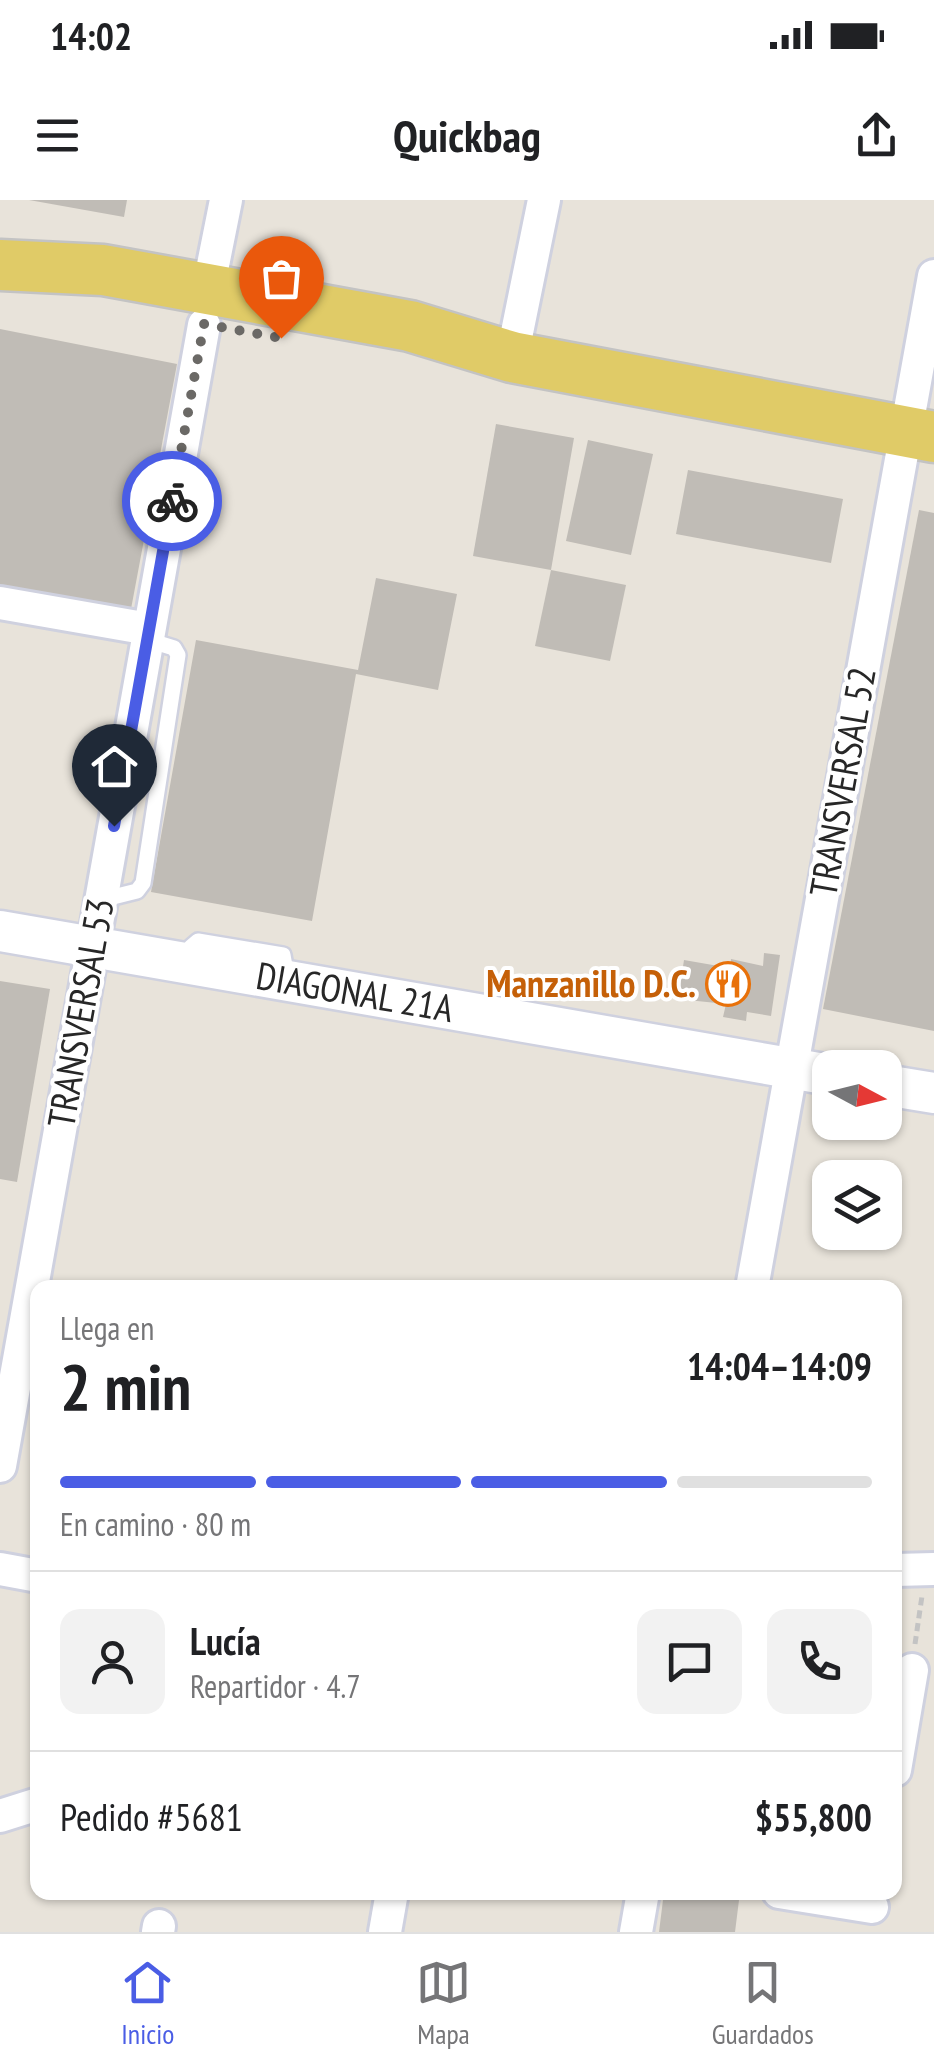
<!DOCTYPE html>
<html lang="es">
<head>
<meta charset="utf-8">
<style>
	body { margin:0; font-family:"PT Sans Narrow",sans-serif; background:#f2f2f2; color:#202124; height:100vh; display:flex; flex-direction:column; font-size:38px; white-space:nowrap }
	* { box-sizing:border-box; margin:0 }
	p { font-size:32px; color:#757577 }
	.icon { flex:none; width:55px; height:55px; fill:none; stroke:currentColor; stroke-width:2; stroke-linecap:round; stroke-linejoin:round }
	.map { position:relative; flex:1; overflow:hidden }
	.side { position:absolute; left:30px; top:1080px; width:872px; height:620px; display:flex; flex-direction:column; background:#fff; border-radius:20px; box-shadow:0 2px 8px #0004 }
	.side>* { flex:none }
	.needle { width:65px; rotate:97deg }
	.fabs { position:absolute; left:812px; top:850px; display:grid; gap:20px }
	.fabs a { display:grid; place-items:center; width:90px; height:90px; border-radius:20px; background:#fff; box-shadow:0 2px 8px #0004; font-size:50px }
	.pin { position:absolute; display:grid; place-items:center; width:85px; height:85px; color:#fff; margin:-102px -42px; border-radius:50% 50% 50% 0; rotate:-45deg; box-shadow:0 0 10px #0007 }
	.pin .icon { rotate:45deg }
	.courier { position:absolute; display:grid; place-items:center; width:100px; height:100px; margin:-50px; border:8px solid #4a5de5; border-radius:50%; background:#fff; color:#222; box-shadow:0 2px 12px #0007 }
	.overview em { font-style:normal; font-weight:700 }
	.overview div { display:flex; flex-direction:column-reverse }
	.overview { display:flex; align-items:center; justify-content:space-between; height:170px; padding:0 30px }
	h1 { font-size:65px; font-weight:700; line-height:75px }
	.bar { display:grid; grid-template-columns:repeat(4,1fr); gap:15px 10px; align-content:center; height:120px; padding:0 30px }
	.bar i { height:12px; border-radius:8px; background:#e0e0e0 }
	.bar .on { background:#4a5de5 }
	.bar p { grid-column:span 4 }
	.line { display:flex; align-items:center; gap:25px; padding:0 30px; border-top:2px solid #e0e0e0 }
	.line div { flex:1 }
	.round { display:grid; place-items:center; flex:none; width:105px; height:105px; border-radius:20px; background:#f2f2f2 }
	.status { display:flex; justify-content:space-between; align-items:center; height:70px; padding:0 50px; background:#fff; direction:ltr }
	.status svg { height:28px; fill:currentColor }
	header { display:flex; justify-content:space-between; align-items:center; height:130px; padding:0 30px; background:#fff; font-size:45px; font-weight:700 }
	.tabs { display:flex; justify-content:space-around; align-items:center; height:140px; border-top:2px solid #e0e0e0; background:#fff; font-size:28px; color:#757577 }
	.tabs a { display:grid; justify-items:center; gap:5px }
	.tabs .on { color:#4a5de5 }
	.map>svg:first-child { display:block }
	.building { fill:#c0bcb6 }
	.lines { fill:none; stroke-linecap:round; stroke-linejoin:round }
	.service-casing { stroke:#cfd1df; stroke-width:20 }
	.minor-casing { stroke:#cfd1df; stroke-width:38 }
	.tertiary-casing { stroke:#cfd1df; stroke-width:45 }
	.primary-casing { stroke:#c3c3c3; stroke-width:55 }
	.path { stroke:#c3c3c3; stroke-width:5; stroke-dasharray:8 5; stroke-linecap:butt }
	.service { stroke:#fff; stroke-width:15 }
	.minor { stroke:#fff; stroke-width:32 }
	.tertiary { stroke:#fff; stroke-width:40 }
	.primary { stroke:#e0cb67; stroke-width:50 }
	.done { stroke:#6b6966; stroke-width:10; stroke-dasharray:0 18 }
	.route { stroke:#4a5de5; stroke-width:12 }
	.labels { text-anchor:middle; stroke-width:8; stroke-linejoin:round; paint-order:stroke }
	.street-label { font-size:38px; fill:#272727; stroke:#fff }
	.food-label { font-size:38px; font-weight:bold; fill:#c56008; stroke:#fff; text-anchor:end }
</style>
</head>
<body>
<div class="status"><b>14:02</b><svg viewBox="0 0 49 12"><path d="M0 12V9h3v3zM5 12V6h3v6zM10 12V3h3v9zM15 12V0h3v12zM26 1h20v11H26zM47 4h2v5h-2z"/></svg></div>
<header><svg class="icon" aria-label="menu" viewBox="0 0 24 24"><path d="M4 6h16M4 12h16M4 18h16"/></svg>Quickbag<svg class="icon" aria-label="share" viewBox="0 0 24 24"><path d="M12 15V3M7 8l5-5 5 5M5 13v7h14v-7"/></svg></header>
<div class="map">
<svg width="934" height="1732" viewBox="0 0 934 1732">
	<rect width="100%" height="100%" fill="#e8e3da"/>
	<g class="building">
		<polygon points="29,0 127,0 124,17"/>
		<polygon points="0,129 177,164 131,409 0,385"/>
		<polygon points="496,224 574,238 551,370 473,356"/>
		<polygon points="588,240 653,254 631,355 566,341"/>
		<polygon points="688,270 843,299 831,363 676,334"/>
		<polygon points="919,310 934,313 934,831 823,809"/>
		<polygon points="551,370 626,385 610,461 535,446"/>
		<polygon points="376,378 457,394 438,490 356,474 312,721 151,692 196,440 358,470"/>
		<polygon points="764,753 780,755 771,816 747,812 746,821 723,817 726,804 678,799 684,760 730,768 731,759 763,766"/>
		<polygon points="0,781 50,789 17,982 0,979"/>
		<polygon points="664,1692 739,1700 735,1732 659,1732"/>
	</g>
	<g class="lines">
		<g class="service-casing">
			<g id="service">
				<polyline points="101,700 137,691 143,683 178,455 174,448 148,440"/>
				<polyline points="186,759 191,747 198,741 283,755 287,777"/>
			</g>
		</g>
		<g class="minor-casing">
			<g id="minor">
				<polyline points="208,90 226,0"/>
				<polyline points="512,157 544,0"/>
				<polyline points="0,403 149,429"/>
				<polyline points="752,1088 934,76"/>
				<polyline points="0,1266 204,125"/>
				<polyline points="0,1369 38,1376"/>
				<polyline points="895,1370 934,1369"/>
				<polyline points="895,1570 912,1470"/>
				<polyline points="0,1616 38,1604"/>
				<polyline points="779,1692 872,1707"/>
				<polyline points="158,1732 159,1726"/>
				<polyline points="385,1732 392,1692"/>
				<polyline points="636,1732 643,1692"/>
			</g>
		</g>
		<g class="tertiary-casing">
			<g id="tertiary">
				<path id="s1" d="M0,731L830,875"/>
				<polyline points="885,885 934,893"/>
			</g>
		</g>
		<g class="primary-casing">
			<polyline id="primary" points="0,65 103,70 410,126 512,157 934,237"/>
		</g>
		<polyline class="path" points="915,1444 922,1396"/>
		<use href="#service" class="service"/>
		<use href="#minor" class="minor"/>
		<use href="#tertiary" class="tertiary"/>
		<use href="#primary" class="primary"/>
	</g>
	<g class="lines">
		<polyline class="done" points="172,301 204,124 281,138"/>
		<polyline class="route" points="114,626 172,301"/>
	</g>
	<defs>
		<g id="restaurant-ring" transform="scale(2.25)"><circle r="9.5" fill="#fff" stroke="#e8710a" stroke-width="1.5"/><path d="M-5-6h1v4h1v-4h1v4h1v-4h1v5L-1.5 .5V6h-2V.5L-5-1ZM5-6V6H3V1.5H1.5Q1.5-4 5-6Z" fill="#e8710a"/></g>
	</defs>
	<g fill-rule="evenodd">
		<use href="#restaurant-ring" x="728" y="784"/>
	</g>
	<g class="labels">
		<g class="street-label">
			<text transform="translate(843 582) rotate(-80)" y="13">TRANSVERSAL 52</text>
			<text dy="13" stroke="none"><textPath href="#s1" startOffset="360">DIAGONAL 21A</textPath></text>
			<text transform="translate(81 813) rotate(-80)" y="13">TRANSVERSAL 53</text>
		</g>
		<g class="food-label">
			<text x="696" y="797">Manzanillo D.C.</text>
		</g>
	</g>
</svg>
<div class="fabs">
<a><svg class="needle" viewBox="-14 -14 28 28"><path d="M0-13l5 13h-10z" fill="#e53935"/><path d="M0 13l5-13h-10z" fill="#757577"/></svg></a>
<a><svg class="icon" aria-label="layers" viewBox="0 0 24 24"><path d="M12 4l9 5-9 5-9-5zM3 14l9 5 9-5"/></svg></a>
</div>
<div class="pin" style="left:281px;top:138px;background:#ea580c"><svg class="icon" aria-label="bag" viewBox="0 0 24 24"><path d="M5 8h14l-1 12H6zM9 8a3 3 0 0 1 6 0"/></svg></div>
<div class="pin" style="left:114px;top:626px;background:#1f2937"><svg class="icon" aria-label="home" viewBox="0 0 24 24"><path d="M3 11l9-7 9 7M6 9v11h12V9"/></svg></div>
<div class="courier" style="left:172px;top:301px"><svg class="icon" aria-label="bike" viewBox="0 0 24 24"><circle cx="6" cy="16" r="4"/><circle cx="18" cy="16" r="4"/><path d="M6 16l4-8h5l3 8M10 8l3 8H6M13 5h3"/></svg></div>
<section class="side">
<div class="overview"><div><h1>2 min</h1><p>Llega en</p></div><em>14:04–14:09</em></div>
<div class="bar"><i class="on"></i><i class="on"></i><i class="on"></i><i></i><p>En camino · 80 m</p></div>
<div class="line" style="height:180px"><a class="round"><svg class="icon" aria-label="person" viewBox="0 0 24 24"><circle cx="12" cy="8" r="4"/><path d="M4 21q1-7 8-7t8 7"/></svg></a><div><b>Lucía</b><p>Repartidor · 4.7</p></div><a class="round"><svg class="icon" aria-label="chat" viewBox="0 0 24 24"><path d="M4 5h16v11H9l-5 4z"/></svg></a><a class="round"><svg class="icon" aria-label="phone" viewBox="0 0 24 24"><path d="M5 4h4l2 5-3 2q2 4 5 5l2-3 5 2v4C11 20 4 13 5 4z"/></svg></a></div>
<div class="line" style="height:130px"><div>Pedido #5681</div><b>$55,800</b></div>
</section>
</div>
<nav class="tabs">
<a class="on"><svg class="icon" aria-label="home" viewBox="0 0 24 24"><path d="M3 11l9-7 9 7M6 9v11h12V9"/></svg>Inicio</a>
<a><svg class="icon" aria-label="map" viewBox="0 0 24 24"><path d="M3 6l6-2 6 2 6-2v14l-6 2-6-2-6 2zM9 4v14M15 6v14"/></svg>Mapa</a>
<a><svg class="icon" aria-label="saved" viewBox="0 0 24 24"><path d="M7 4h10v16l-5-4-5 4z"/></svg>Guardados</a>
</nav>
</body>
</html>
